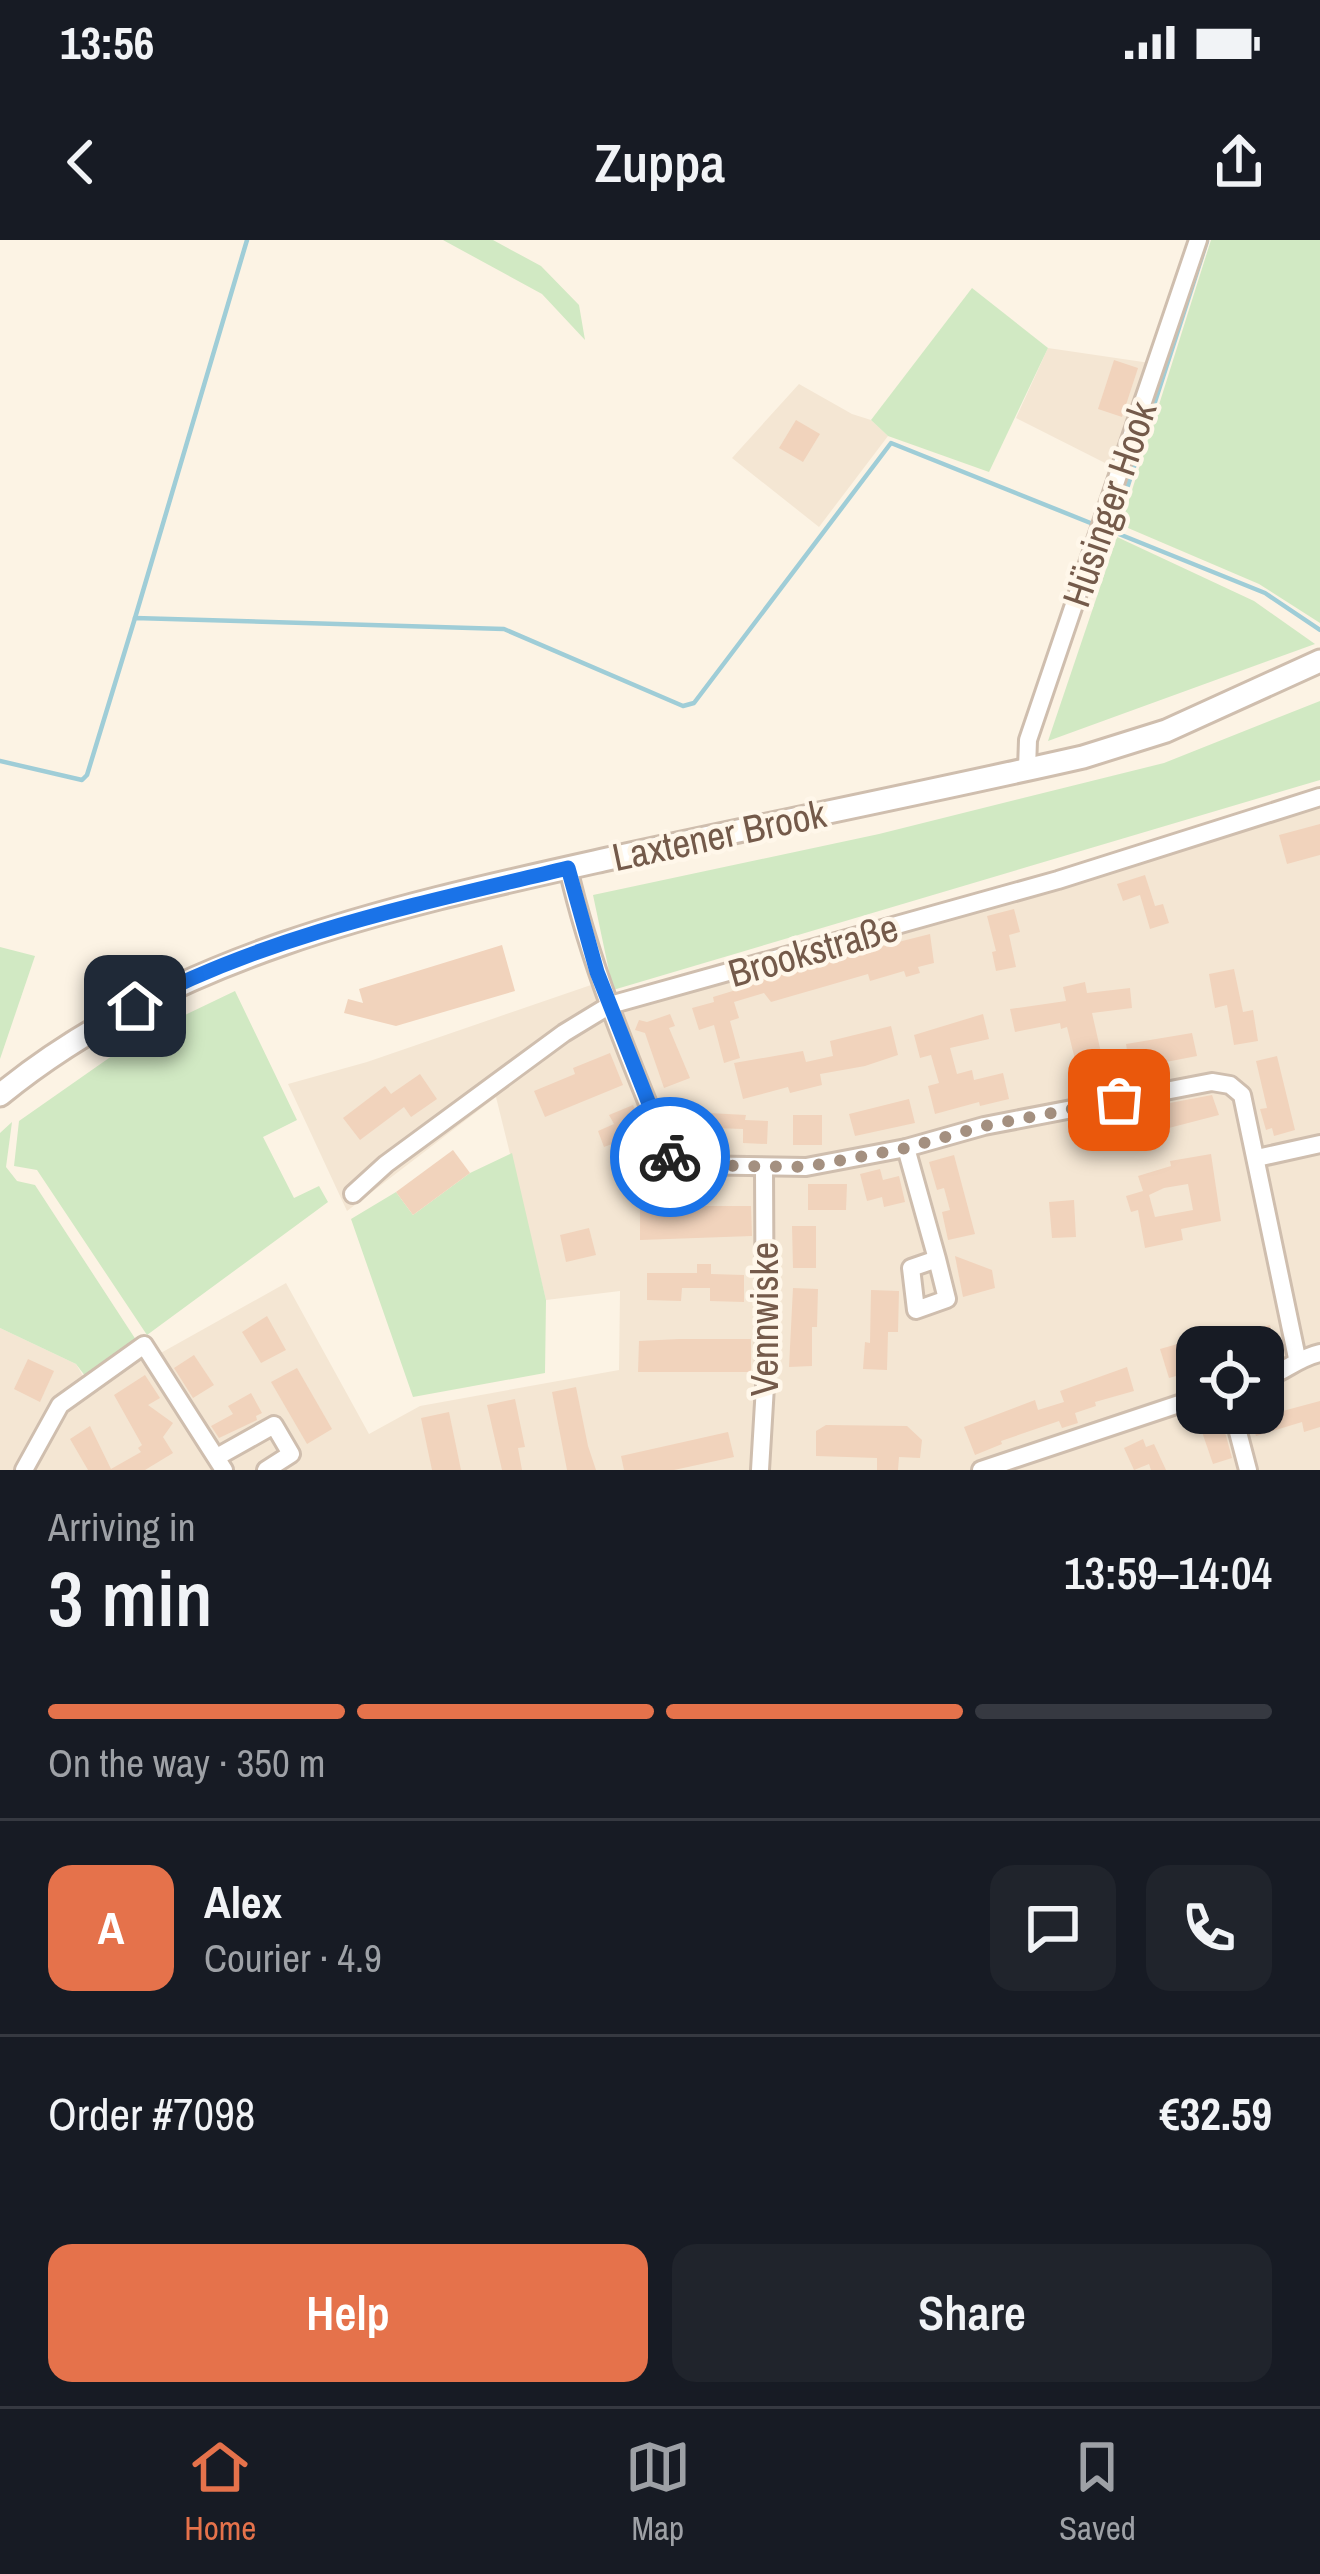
<!DOCTYPE html>
<html lang="en">
<head>
<meta charset="utf-8">
<style>
	body { margin:0; font-family:"Archivo Narrow",sans-serif; background:#20242c; color:#f1f3f6; height:100vh; display:flex; flex-direction:column; font-size:45px; white-space:nowrap }
	* { box-sizing:border-box; margin:0 }
	p { font-size:39px; color:#9ea1a6 }
	.icon { flex:none; width:66px; height:66px; fill:none; stroke:currentColor; stroke-width:2; stroke-linecap:round; stroke-linejoin:round }
	.map { position:relative; height:1230px; overflow:hidden }
	.side { display:flex; flex-direction:column; background:#171b24; flex:1 }
	.side>* { flex:none }
	.controls { position:absolute; left:1176px; top:1086px; display:grid; gap:24px }
	.controls a { display:grid; place-items:center; width:108px; height:108px; border-radius:24px; background:#171b24; box-shadow:0 3px 9px #0004; font-size:60px }
	.pin { position:absolute; display:grid; place-items:center; width:102px; height:102px; color:#fff; margin:-51px; border-radius:24px; box-shadow:0 6px 18px #0006 }
	.courier { position:absolute; display:grid; place-items:center; width:120px; height:120px; margin:-60px; border:9px solid #1a73e8; border-radius:50%; background:#fff; color:#222; box-shadow:0 3px 15px #0007 }
	.headline em { font-style:normal; font-weight:600 }
	.headline div { display:flex; flex-direction:column-reverse }
	.headline { display:flex; align-items:center; justify-content:space-between; height:204px; padding:0 48px }
	h1 { font-size:78px; font-weight:600; line-height:90px }
	.bar { display:grid; grid-template-columns:repeat(4,1fr); gap:18px 12px; align-content:center; height:144px; padding:0 48px }
	.bar i { height:15px; border-radius:9px; background:#363941 }
	.bar .active { background:#e5724b }
	.bar p { grid-column:span 4 }
	.line { display:flex; align-items:center; gap:30px; padding:0 48px; border-top:3px solid #363941 }
	.line div { flex:1 }
	.round { display:grid; place-items:center; flex:none; width:126px; height:126px; border-radius:24px; background:#20242c }
	.primary-button { display:flex; gap:24px; margin-top:auto; padding:24px 48px }
	.primary-button a { flex:1; height:138px; border-radius:24px; background:#e5724b; color:#fff; font-size:48px; font-weight:600; line-height:138px; text-align:center }
	.primary-button a+a { background:#20242c; color:#f1f3f6 }
	.status { display:flex; justify-content:space-between; align-items:center; height:84px; padding:0 60px; background:#171b24; direction:ltr }
	.status svg { height:33px; fill:currentColor }
	header { display:flex; justify-content:space-between; align-items:center; height:156px; padding:0 48px; background:#171b24; font-size:54px; font-weight:600 }
	.tab-bar { display:flex; justify-content:space-around; align-items:center; height:168px; border-top:3px solid #363941; background:#171b24; font-size:33px; color:#9ea1a6 }
	.tab-bar a { display:grid; justify-items:center; gap:6px }
	.tab-bar .active { color:#e5724b }
	.map>svg:first-child { display:block }
	.residential { fill:#f4e6d3; fill-rule:evenodd }
	.green { fill:#d1e9c3 }
	.lines { fill:none; stroke-linecap:round; stroke-linejoin:round }
	.stream { stroke:#9fcdd7; stroke-width:4.5 }
	.building { fill:#f1d3bc; fill-rule:evenodd }
	.minor-casing { stroke:#cfbeae; stroke-width:22 }
	.tertiary-casing { stroke:#cfbeae; stroke-width:27 }
	.minor { stroke:#fff; stroke-width:16 }
	.tertiary { stroke:#fff; stroke-width:21 }
	.done { stroke:#a49080; stroke-width:12; stroke-dasharray:0 21.6 }
	.route { stroke:#1a73e8; stroke-width:15 }
	.labels { text-anchor:middle; stroke-width:9; stroke-linejoin:round; paint-order:stroke }
	.street-label { font-size:39px; fill:#745a4a; stroke:#fff7ea }
</style>
</head>
<body>
<div class="status"><b>13:56</b><svg viewBox="0 0 49 12"><path d="M0 12V9h3v3zM5 12V6h3v6zM10 12V3h3v9zM15 12V0h3v12zM26 1h20v11H26zM47 4h2v5h-2z"/></svg></div>
<header><svg class="icon" aria-label="back" viewBox="0 0 24 24"><path d="M15 5l-7 7 7 7"/></svg>Zuppa<svg class="icon" aria-label="share" viewBox="0 0 24 24"><path d="M12 15V3M7 8l5-5 5 5M5 13v7h14v-7"/></svg></header>
<div class="map">
<svg width="1320" height="1230" viewBox="0 0 1320 1230">
	<rect width="100%" height="100%" fill="#fcf3e4"/>
	<g class="residential">
		<polygon points="1048,108 1150,123 1111,226 1016,178"/>
		<polygon points="799,144 852,174 871,180 888,196 819,287 732,218"/>
		<path d="M1320,567V1230H0V1088L76,1124L93,1153L140,1120L159,1114L286,1043L369,1194L420,1166L619,1130L620,1051L546,1060L496,857L347,971L288,844L367,822L591,745L611,765L976,663L1095,639ZM1197,1107H1263V1173H1197Z"/>
	</g>
	<g class="green">
		<polygon points="443,0 493,0 541,26 579,65 585,100 542,54"/>
		<polygon points="1211,0 1320,0 1320,383 1259,344 1121,285"/>
		<polygon points="972,48 1048,108 989,232 888,196 871,180"/>
		<polygon points="1117,297 1254,361 1315,404 1048,501"/>
		<polygon points="1320,461 1320,540 613,750 593,655 879,594 1164,523"/>
		<polygon points="0,707 35,716 0,819"/>
		<polygon points="235,751 297,880 263,897 294,958 319,946 328,962 147,1095 37,930 14,926 19,881 139,797"/>
		<polygon points="12,882 6,927 17,941 35,945 138,1103 89,1141 76,1124 0,1088 0,893"/>
		<polygon points="512,913 546,1060 545,1133 413,1157 351,979 396,952 413,975 470,933"/>
	</g>
	<g class="lines">
		<g class="stream">
			<polyline points="1121,267 1207,1"/>
			<polyline points="1104,288 1265,353 1320,390"/>
			<polyline points="135,378 247,0"/>
			<polyline points="0,521 82,540 87,535 135,378 504,389 683,466 694,463 891,203 1093,284"/>
		</g>
	</g>
	<g class="building">
		<polygon points="1114,120 1138,128 1122,177 1098,169"/>
		<polygon points="796,180 820,194 803,222 779,208"/>
		<polygon points="1320,584 1320,615 1287,624 1279,595"/>
		<polygon points="1145,635 1155,666 1163,664 1169,683 1150,689 1140,655 1123,661 1117,644"/>
		<polygon points="1014,669 1020,692 1009,695 1016,727 996,731 992,712 996,711 987,676"/>
		<polygon points="930,694 934,723 918,727 920,733 906,737 904,731 870,741 868,734 771,762 764,753 734,762 739,778 730,781 740,818 724,823 714,785 699,790 692,768 714,762 713,757 749,746 747,740"/>
		<polygon points="502,705 515,751 396,786 344,773 348,759 363,763 359,749"/>
		<polygon points="1234,729 1243,772 1253,770 1258,801 1234,805 1227,765 1215,768 1209,734"/>
		<polygon points="1085,742 1087,753 1130,748 1132,768 1092,773 1105,830 1079,836 1067,787 1061,789 1060,783 1015,792 1010,769 1066,761 1063,747"/>
		<polygon points="670,774 675,786 669,788 690,838 664,848 645,793 635,790 639,780 647,782"/>
		<polygon points="983,774 989,799 950,808 957,834 972,830 974,840 1003,833 1009,859 980,866 979,862 935,874 928,846 939,843 931,815 920,818 914,795"/>
		<polygon points="891,786 898,815 865,826 820,834 822,845 790,853 788,847 743,859 734,823 803,811 806,822 833,816 830,801"/>
		<polygon points="1192,793 1197,816 1130,829 1126,804"/>
		<polygon points="610,813 623,845 545,877 534,851 575,834 573,828"/>
		<polygon points="1277,816 1295,890 1274,896 1272,888 1266,890 1260,869 1267,868 1256,821"/>
		<polygon points="420,834 437,859 411,877 404,867 360,900 343,878 385,846 391,854"/>
		<polygon points="1212,855 1219,875 1165,889 1125,893 1122,872"/>
		<polygon points="909,859 915,883 855,896 849,874"/>
		<polygon points="633,865 646,896 636,900 641,914 619,923 612,904 604,907 598,891 614,884 609,875"/>
		<polygon points="690,872 746,875 745,880 768,881 767,904 743,903 743,889 715,888 714,899 689,898"/>
		<rect x="793" y="875" width="29" height="30"/>
		<polygon points="453,910 470,933 413,975 396,952"/>
		<path d="M1211,914L1221,981L1181,989L1183,1000L1145,1008L1138,970L1131,972L1126,956L1143,951L1138,936L1171,926L1170,921ZM1188,944L1193,970L1155,977L1149,955L1164,948Z"/>
		<polygon points="954,915 975,994 948,1000 942,972 950,970 944,948 937,950 929,922"/>
		<polygon points="880,929 883,940 899,936 905,962 884,967 882,957 867,961 860,934"/>
		<polygon points="808,944 847,944 846,970 808,970"/>
		<polygon points="1074,960 1076,997 1052,998 1049,962"/>
		<polygon points="640,966 751,966 752,996 640,1000"/>
		<polygon points="792,986 816,986 816,1028 793,1028"/>
		<polygon points="589,988 596,1015 566,1022 560,995"/>
		<polygon points="955,1016 992,1030 995,1048 963,1057"/>
		<polygon points="697,1024 711,1024 711,1034 744,1035 744,1062 710,1061 710,1048 682,1048 681,1061 647,1060 647,1033 697,1033"/>
		<polygon points="793,1048 818,1049 817,1087 812,1087 812,1126 789,1127"/>
		<polygon points="871,1050 899,1051 898,1092 888,1092 887,1130 863,1129 865,1102 870,1103"/>
		<polygon points="267,1076 286,1110 261,1123 242,1092"/>
		<polygon points="1270,1085 1276,1112 1263,1115 1263,1107 1212,1107 1240,1092"/>
		<polygon points="679,1099 751,1099 751,1132 638,1132 639,1101"/>
		<polygon points="1188,1101 1197,1130 1169,1138 1160,1109"/>
		<polygon points="194,1115 214,1145 193,1158 174,1128"/>
		<polygon points="28,1119 54,1131 40,1162 14,1149"/>
		<polygon points="1127,1127 1134,1151 1095,1162 1096,1166 1075,1173 1078,1183 1062,1188 1059,1181 1001,1201 1002,1204 975,1215 964,1187 1035,1160 1038,1170 1064,1162 1060,1151"/>
		<polygon points="297,1128 332,1189 307,1204 271,1142"/>
		<polygon points="145,1135 160,1158 148,1165 173,1183 163,1197 173,1213 145,1230 88,1230 70,1199 90,1186 111,1229 141,1212 138,1208 142,1205 114,1155"/>
		<polygon points="576,1147 588,1206 596,1230 567,1230 552,1152"/>
		<polygon points="251,1153 262,1173 256,1176 257,1180 219,1198 211,1186 233,1174 228,1166"/>
		<polygon points="1274,1158 1279,1172 1320,1161 1320,1187 1304,1192 1302,1182 1256,1196 1248,1173 1263,1173 1263,1161"/>
		<polygon points="515,1159 525,1207 518,1208 522,1230 502,1230 487,1165"/>
		<polygon points="449,1172 461,1230 432,1230 421,1178"/>
		<polygon points="1222,1181 1232,1218 1213,1224 1201,1189"/>
		<polygon points="826,1185 907,1186 922,1200 920,1218 899,1217 898,1230 877,1230 877,1218 816,1216 816,1191"/>
		<polygon points="728,1192 734,1217 674,1230 624,1230 621,1216"/>
		<polygon points="1143,1199 1146,1207 1154,1204 1166,1230 1151,1230 1149,1224 1134,1230 1124,1208"/>
	</g>
	<g class="lines">
		<g class="minor-casing">
			<g id="minor">
				<polyline points="1027,529 1028,500 1198,0"/>
				<path d="M568,628C591,729 632,825 671,920L684,925L806,927L906,908L984,886L1212,842L1230,845L1242,855L1297,1118"/>
				<polyline points="906,908 937,1019 911,1028 916,1070 947,1059 937,1019"/>
				<polyline points="1257,918 1320,904"/>
				<polyline points="353,954 386,924 564,793 610,765 1058,640 1320,557"/>
				<path d="M1263,1139C1285,1132 1297,1118 1320,1113"/>
				<polyline points="1233,1173 1248,1230"/>
				<polyline points="217,1217 274,1185 291,1214 266,1230"/>
				<polyline points="24,1230 60,1165 144,1105 224,1230"/>
				<polyline points="760,1230 765,1146 764,927"/>
				<polyline points="981,1230 1197,1158"/>
			</g>
		</g>
		<g class="tertiary-casing">
			<path id="tertiary" d="M0,855C171,715 392,667 603,620C763,585 924,553 1083,517L1166,491L1320,421"/>
		</g>
		<use href="#minor" class="minor"/>
		<use href="#tertiary" class="tertiary"/>
	</g>
	<g class="lines">
		<polyline class="done" points="670,917 684,925 806,927 906,908 984,886 1119,860"/>
		<path class="route" d="M135,766C269,694 420,664 568,628L597,732L670,917"/>
	</g>
	<g class="labels">
		<g class="street-label">
			<text transform="translate(1109 264) rotate(-71)" y="14">Hüsinger Hook</text>
			<text transform="translate(719 595) rotate(-12)" y="14">Laxtener Brook</text>
			<text transform="translate(813 710) rotate(-16)" y="14">Brookstraße</text>
			<text transform="translate(764 1079) rotate(-90)" y="14">Vennwiske</text>
		</g>
	</g>
</svg>
<div class="controls">
<a><svg class="icon" aria-label="locate" viewBox="0 0 24 24"><circle cx="12" cy="12" r="6"/><path d="M12 2v4M12 18v4M2 12h4M18 12h4"/></svg></a>
</div>
<div class="pin" style="left:1119px;top:860px;background:#ea580c"><svg class="icon" aria-label="bag" viewBox="0 0 24 24"><path d="M5 8h14l-1 12H6zM9 8a3 3 0 0 1 6 0"/></svg></div>
<div class="pin" style="left:135px;top:766px;background:#1f2937"><svg class="icon" aria-label="home" viewBox="0 0 24 24"><path d="M3 11l9-7 9 7M6 9v11h12V9"/></svg></div>
<div class="courier" style="left:670px;top:917px"><svg class="icon" aria-label="bike" viewBox="0 0 24 24"><circle cx="6" cy="16" r="4"/><circle cx="18" cy="16" r="4"/><path d="M6 16l4-8h5l3 8M10 8l3 8H6M13 5h3"/></svg></div>
</div>
<section class="side">
<div class="headline"><div><h1>3 min</h1><p>Arriving in</p></div><em>13:59–14:04</em></div>
<div class="bar"><i class="active"></i><i class="active"></i><i class="active"></i><i></i><p>On the way · 350 m</p></div>
<div class="line" style="height:216px"><b class="round" style="background:#e5724b;color:#fff">A</b><div><b>Alex</b><p>Courier · 4.9</p></div><a class="round"><svg class="icon" aria-label="chat" viewBox="0 0 24 24"><path d="M4 5h16v11H9l-5 4z"/></svg></a><a class="round"><svg class="icon" aria-label="phone" viewBox="0 0 24 24"><path d="M5 4h4l2 5-3 2q2 4 5 5l2-3 5 2v4C11 20 4 13 5 4z"/></svg></a></div>
<div class="line" style="height:156px"><div>Order #7098</div><b>€32.59</b></div>
<div class="primary-button"><a>Help</a><a>Share</a></div>
</section>
<nav class="tab-bar">
<a class="active"><svg class="icon" aria-label="home" viewBox="0 0 24 24"><path d="M3 11l9-7 9 7M6 9v11h12V9"/></svg>Home</a>
<a><svg class="icon" aria-label="map" viewBox="0 0 24 24"><path d="M3 6l6-2 6 2 6-2v14l-6 2-6-2-6 2zM9 4v14M15 6v14"/></svg>Map</a>
<a><svg class="icon" aria-label="saved" viewBox="0 0 24 24"><path d="M7 4h10v16l-5-4-5 4z"/></svg>Saved</a>
</nav>
</body>
</html>
